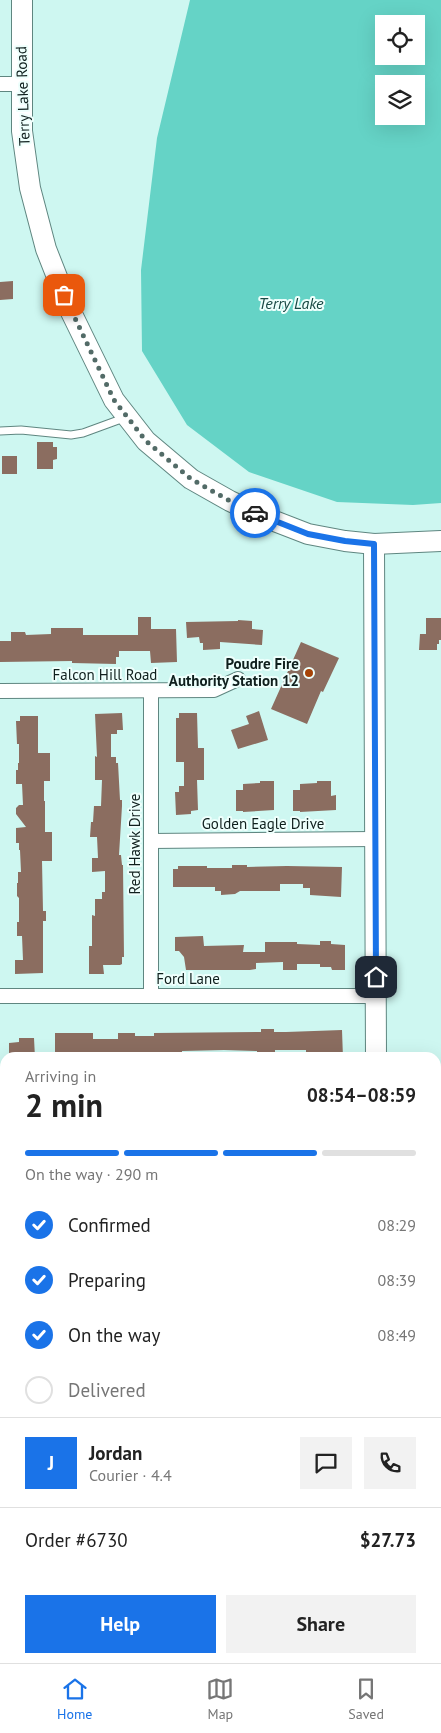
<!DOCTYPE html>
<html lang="en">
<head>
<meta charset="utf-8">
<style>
	body { margin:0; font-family:"PT Sans",sans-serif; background:#f2f2f2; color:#222; height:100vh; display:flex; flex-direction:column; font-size:19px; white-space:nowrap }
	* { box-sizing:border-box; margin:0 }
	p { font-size:16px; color:#767676 }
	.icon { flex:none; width:28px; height:28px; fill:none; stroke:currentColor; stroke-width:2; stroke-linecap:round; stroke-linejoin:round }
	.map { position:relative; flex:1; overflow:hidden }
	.side { position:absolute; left:0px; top:1052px; width:441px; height:611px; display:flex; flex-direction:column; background:#fff; border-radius:15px 15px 0 0; box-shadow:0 5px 20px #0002 }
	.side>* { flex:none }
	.tools { position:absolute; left:375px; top:15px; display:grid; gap:10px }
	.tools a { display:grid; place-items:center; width:50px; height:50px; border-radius:0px; background:#fff; box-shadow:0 5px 20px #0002; font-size:25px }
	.pin { position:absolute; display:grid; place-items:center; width:42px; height:42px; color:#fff; margin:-21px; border-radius:10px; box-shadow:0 2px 8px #0006 }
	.courier { position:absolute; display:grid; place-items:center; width:50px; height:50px; margin:-25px; border:4px solid #1a73e8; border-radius:50%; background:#fff; color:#222; box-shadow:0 1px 6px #0007 }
	.summary em { font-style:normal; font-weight:600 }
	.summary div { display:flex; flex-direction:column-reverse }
	.summary { display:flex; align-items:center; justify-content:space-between; height:85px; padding:0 25px }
	h1 { font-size:32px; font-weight:600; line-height:38px }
	.bar { display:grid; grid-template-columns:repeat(4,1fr); gap:8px 5px; align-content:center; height:60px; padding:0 25px }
	.bar i { height:6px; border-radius:4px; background:#e0e0e0 }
	.bar .selected { background:#1a73e8 }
	.bar p { grid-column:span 4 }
	.line { display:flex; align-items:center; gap:12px; padding:0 25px; border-top:1px solid #e0e0e0 }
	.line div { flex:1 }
	.round { display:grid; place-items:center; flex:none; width:52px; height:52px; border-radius:0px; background:#f2f2f2 }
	ol { padding:0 25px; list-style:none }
	li { display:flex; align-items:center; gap:15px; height:55px }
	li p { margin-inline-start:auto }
	li .icon { padding:5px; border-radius:50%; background:#1a73e8; color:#fff; stroke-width:4 }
	li:last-child { color:#767676 }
	li i { width:28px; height:28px; border:2px solid #e0e0e0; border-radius:50% }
	.button { display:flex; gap:10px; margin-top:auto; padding:10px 25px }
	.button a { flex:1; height:58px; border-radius:0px; background:#1a73e8; color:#fff; font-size:20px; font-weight:600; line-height:58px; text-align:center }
	.button a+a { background:#f2f2f2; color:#222 }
	.tab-bar { display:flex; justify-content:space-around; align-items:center; height:70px; border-top:1px solid #e0e0e0; background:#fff; font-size:14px; color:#767676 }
	.tab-bar a { display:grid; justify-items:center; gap:2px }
	.tab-bar .selected { color:#1a73e8 }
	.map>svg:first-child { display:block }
	.water { fill:#65d3c6; fill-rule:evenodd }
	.building { fill:#8b6d60 }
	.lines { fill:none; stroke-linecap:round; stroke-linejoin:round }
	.lane-casing { stroke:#5f8680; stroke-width:9 }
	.street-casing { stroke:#5f8680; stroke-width:16 }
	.secondary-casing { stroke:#5f8680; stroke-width:22 }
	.lane { stroke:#fff; stroke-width:7 }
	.street { stroke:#fff; stroke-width:14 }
	.secondary { stroke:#fff; stroke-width:20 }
	.done { stroke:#526b67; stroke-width:5; stroke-dasharray:0 9 }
	.route { stroke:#1a73e8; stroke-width:6 }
	.poi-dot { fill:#a64307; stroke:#eefffc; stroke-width:2 }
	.labels { text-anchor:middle; stroke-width:4; stroke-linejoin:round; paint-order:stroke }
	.street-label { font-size:15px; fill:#0f1f1d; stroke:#eefffc }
	.poi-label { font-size:15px; font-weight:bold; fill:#0f1f1d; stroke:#eefffc; text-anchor:end }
	.water-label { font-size:16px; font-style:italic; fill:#184944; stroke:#eefffc }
</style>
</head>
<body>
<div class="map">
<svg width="441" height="1663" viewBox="0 0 441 1663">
	<rect width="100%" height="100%" fill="#cef7f1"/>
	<path class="water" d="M190,0H441V503L413,505L337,502L249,472L187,425L142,351L141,270L157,138ZM384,24H416V56H384ZM384,84H416V116H384Z"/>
	<g class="building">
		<polygon points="13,281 13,299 0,300 0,282"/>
		<polygon points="37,442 53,442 53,447 57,447 57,459 53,460 53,469 37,469"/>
		<rect x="2" y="456" width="15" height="18"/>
		<polygon points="138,617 151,617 151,629 176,629 177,662 151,663 150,651 119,651 119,657 116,657 116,664 72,663 72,661 0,662 0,641 11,641 11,632 25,632 26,635 51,634 51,628 83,628 83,635 138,635"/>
		<polygon points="426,618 441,618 441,640 439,640 439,644 437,644 437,650 419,650 420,634 426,634"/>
		<polygon points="238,620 252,621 252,629 263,630 262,645 220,642 220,649 203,650 203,643 200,643 199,637 187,638 186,622 238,621"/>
		<polygon points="301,642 339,658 323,692 321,691 307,724 271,709"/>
		<polygon points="259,711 268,740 238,749 231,730 249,724 246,716"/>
		<polygon points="122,713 123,730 117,730 117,734 111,734 111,757 116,757 116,763 118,763 120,800 122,800 122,806 119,855 121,855 122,865 123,865 124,957 122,957 122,964 120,965 103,965 104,974 89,974 89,946 92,946 92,915 95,916 95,899 102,899 102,892 105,892 105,871 92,872 92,858 98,858 97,837 90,837 91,822 93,822 94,806 101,806 102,780 95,780 95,756 97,757 95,714"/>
		<polygon points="179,713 197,713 198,748 204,748 204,780 197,780 198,810 191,811 191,814 176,815 175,792 179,792 179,786 184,786 184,762 176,762 176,718 179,718"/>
		<polygon points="20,716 38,716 38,753 50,753 50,781 44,781 44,801 45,801 45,832 52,832 52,861 42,861 43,911 46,911 46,921 43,921 43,973 15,974 15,960 23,960 22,936 17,936 17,922 19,922 19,898 17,896 17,883 18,883 18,872 21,872 20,850 19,850 19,843 16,843 16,828 26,827 16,814 16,808 19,805 23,805 22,784 16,784 16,770 18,770 18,763 19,763 19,744 17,744 16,721 20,721"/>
		<polygon points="260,781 274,781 274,810 243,812 243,811 236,811 236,790 243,790 243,784 260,783"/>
		<polygon points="317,781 331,781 331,796 336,795 336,810 300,812 300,811 293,811 293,790 300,790 300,784 317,783"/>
		<polygon points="232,865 247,865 247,867 287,866 342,867 341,897 310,895 310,888 303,888 303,884 280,884 280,891 240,891 235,894 221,895 221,891 215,891 215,887 173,887 173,869 178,869 178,866 207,866 207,868 232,868"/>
		<polygon points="203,936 204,946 244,945 243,952 265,952 265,942 297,942 297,944 320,945 320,941 331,941 331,944 345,945 345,970 332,970 331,967 320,967 320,964 297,964 297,970 283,970 283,962 256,963 256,969 250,970 186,970 184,957 179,951 175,951 175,937"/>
		<polygon points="261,1029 274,1029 274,1032 286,1032 342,1030 343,1058 326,1058 326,1052 306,1052 306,1050 275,1050 275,1058 257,1058 257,1051 224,1050 182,1051 182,1055 136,1055 136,1058 55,1058 55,1033 93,1033 93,1039 118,1039 118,1033 135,1033 135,1036 154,1036 154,1033 261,1032"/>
		<polygon points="19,1038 34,1038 35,1058 9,1058 9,1043 19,1042"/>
	</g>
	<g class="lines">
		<g class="lane-casing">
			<polyline id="lane" points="0,431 21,430 71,435 83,433 124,418"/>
		</g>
		<g class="street-casing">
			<g id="street">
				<polyline points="0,84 21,84"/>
				<polyline points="0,691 214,690 238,679"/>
				<polyline points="151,692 151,996"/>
				<polyline points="151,841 375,839"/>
				<polyline points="1,996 376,996"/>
				<polyline points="436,1528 441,1528"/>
			</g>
		</g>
		<g class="secondary-casing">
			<g id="secondary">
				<polyline points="22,0 22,131 30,188 46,249 70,310 114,400 146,441 191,479 230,501 264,517 308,534 345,541 374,544 441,541"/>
				<polyline points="374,544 376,1058"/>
				<polyline points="379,1659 379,1663"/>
			</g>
		</g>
		<use href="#lane" class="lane"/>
		<use href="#street" class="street"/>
		<use href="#secondary" class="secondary"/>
	</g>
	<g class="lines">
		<polyline class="done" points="64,295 114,400 146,441 191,479 230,501 255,513"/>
		<polyline class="route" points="255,513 308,534 345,541 374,544 376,977"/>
	</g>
	<circle class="poi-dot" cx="309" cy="673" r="5"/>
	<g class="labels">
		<g class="street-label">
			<text transform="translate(23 96) rotate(-92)" y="5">Terry Lake Road</text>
			<text x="105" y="680">Falcon Hill Road</text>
			<text x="263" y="829">Golden Eagle Drive</text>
			<text transform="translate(135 844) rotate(-90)" y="5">Red Hawk Drive</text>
			<text x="188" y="984">Ford Lane</text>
		</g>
		<g class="poi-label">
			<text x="299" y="669">Poudre Fire<tspan x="299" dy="17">Authority Station 12</tspan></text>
		</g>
		<g class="water-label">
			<text x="291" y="309">Terry Lake</text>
		</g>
	</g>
</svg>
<div class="tools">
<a><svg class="icon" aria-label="locate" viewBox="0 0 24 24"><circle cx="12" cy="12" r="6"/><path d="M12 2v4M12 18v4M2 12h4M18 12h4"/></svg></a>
<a><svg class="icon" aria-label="layers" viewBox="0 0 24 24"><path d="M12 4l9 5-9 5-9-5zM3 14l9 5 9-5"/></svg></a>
</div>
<div class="pin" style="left:64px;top:295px;background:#ea580c"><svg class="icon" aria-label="bag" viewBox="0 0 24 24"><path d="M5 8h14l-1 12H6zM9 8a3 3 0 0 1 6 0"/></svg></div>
<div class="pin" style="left:376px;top:977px;background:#1f2937"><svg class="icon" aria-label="home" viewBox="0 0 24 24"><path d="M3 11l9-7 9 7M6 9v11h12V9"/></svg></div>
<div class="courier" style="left:255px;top:513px"><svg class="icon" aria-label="car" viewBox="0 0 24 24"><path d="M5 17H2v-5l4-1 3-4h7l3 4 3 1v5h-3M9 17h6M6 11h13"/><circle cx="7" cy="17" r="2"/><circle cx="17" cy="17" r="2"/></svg></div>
<section class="side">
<div class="summary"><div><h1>2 min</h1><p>Arriving in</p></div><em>08:54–08:59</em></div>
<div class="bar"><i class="selected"></i><i class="selected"></i><i class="selected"></i><i></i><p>On the way · 290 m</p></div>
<ol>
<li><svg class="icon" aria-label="check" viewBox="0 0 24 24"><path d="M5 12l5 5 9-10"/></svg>Confirmed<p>08:29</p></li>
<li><svg class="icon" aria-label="check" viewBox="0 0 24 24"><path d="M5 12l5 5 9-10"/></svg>Preparing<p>08:39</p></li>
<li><svg class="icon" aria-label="check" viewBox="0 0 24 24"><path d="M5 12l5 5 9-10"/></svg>On the way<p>08:49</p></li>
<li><i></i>Delivered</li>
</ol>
<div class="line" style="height:90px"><b class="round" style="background:#1a73e8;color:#fff">J</b><div><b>Jordan</b><p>Courier · 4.4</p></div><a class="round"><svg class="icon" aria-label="chat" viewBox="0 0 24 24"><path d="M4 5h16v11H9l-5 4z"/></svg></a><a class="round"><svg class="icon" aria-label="phone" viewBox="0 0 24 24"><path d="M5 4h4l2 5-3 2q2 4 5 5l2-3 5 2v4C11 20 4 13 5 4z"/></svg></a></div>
<div class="line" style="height:65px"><div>Order #6730</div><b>$27.73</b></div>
<div class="button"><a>Help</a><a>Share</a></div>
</section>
</div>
<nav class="tab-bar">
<a class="selected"><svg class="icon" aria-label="home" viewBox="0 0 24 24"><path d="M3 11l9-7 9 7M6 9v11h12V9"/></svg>Home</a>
<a><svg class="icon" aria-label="map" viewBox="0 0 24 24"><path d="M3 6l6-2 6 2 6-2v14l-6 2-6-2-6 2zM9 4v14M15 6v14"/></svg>Map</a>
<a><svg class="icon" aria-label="saved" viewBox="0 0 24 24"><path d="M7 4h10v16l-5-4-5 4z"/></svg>Saved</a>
</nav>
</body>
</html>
